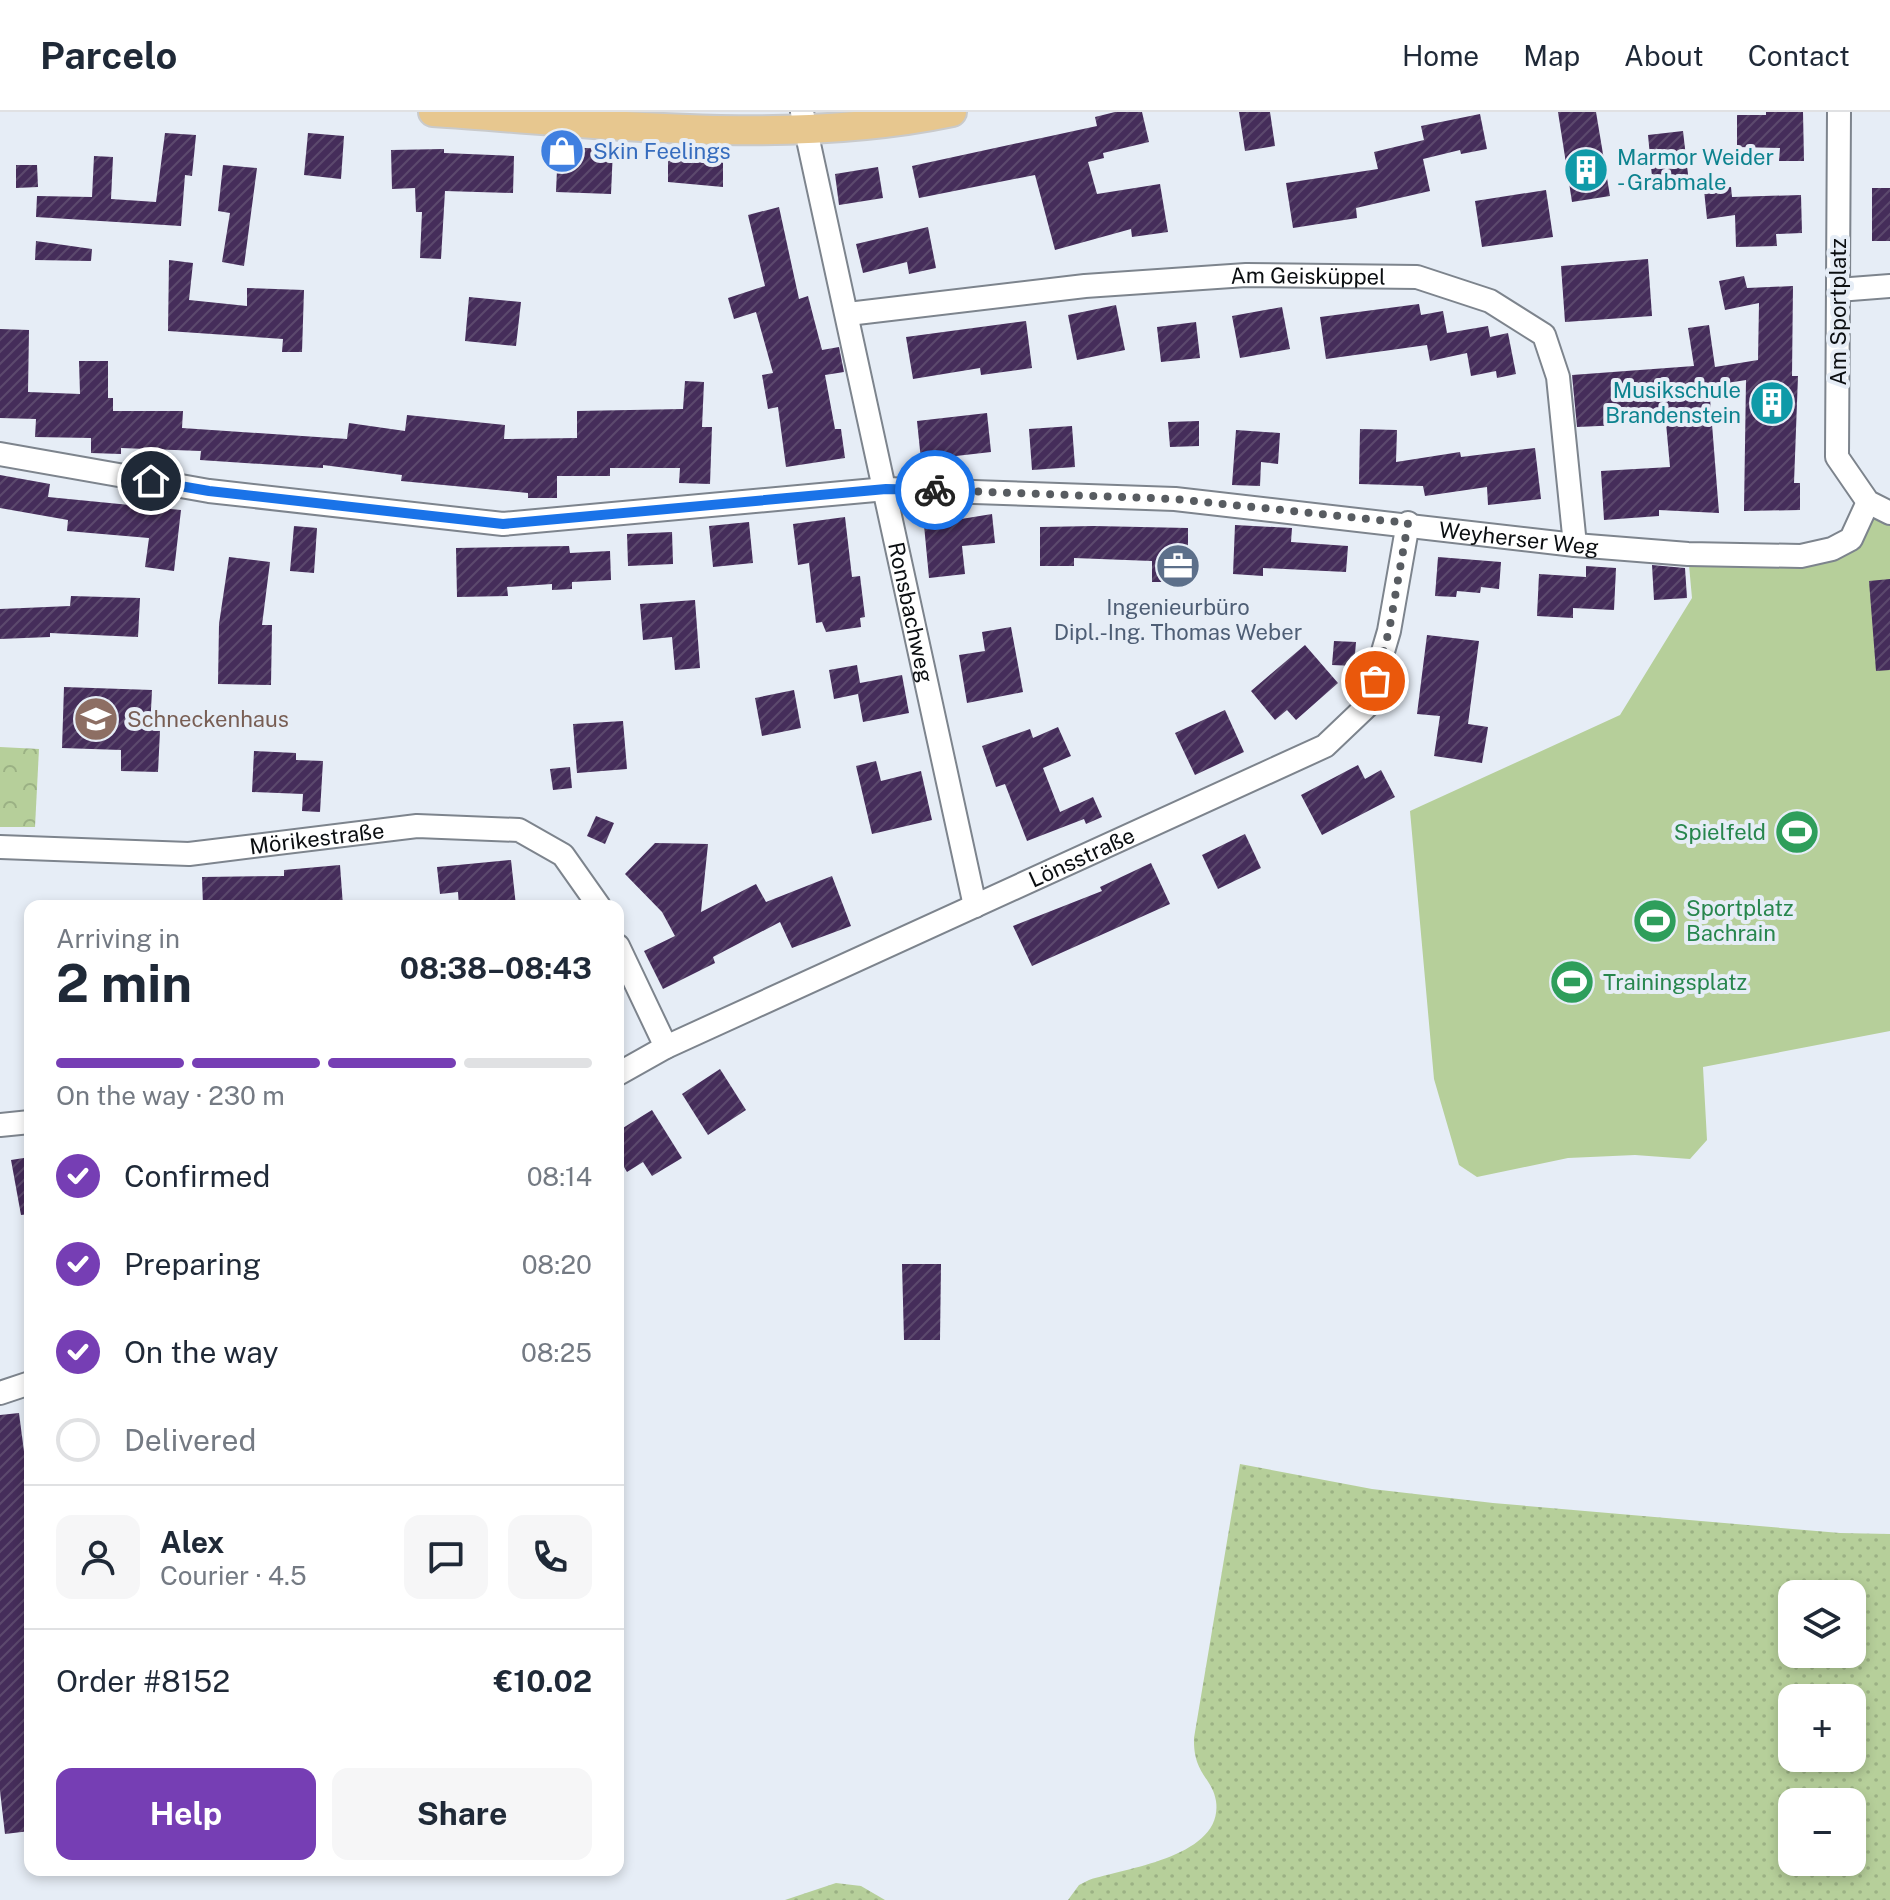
<!DOCTYPE html>
<html lang="en">
<head>
<meta charset="utf-8">
<style>
	body { margin:0; font-family:"Public Sans",sans-serif; background:#f6f6f7; color:#1f2937; height:100vh; display:flex; flex-direction:column; font-size:30px; white-space:nowrap }
	* { box-sizing:border-box; margin:0 }
	p { font-size:26px; color:#747a83 }
	.icon { flex:none; width:44px; height:44px; fill:none; stroke:currentColor; stroke-width:2; stroke-linecap:round; stroke-linejoin:round }
	.map { position:relative; flex:1; overflow:hidden }
	.panel { position:absolute; left:24px; top:788px; width:600px; height:976px; display:flex; flex-direction:column; background:#fff; border-radius:16px; box-shadow:0 4px 12px #0003 }
	.panel>* { flex:none }
	.fabs { position:absolute; left:1778px; top:1468px; display:grid; gap:16px }
	.fabs a { display:grid; place-items:center; width:88px; height:88px; border-radius:16px; background:#fff; box-shadow:0 4px 12px #0003; font-size:40px }
	.pin { position:absolute; display:grid; place-items:center; width:68px; height:68px; color:#fff; margin:-34px; border:4px solid #fff; border-radius:50%; box-shadow:0 2px 8px #0007 }
	.courier { position:absolute; display:grid; place-items:center; width:80px; height:80px; margin:-40px; border:6px solid #1a73e8; border-radius:50%; background:#fff; color:#222; box-shadow:0 2px 10px #0007 }
	.head em { font-style:normal; font-weight:700 }
	.head div { display:flex; flex-direction:column-reverse }
	.head { display:flex; align-items:center; justify-content:space-between; height:136px; padding:0 32px }
	h1 { font-size:52px; font-weight:700; line-height:60px }
	.bar { display:grid; grid-template-columns:repeat(4,1fr); gap:12px 8px; align-content:center; height:96px; padding:0 32px }
	.bar i { height:10px; border-radius:6px; background:#e0e1e3 }
	.bar .selected { background:#763eb4 }
	.bar p { grid-column:span 4 }
	.line { display:flex; align-items:center; gap:20px; padding:0 32px; border-top:2px solid #e0e1e3 }
	.line div { flex:1 }
	.round { display:grid; place-items:center; flex:none; width:84px; height:84px; border-radius:16px; background:#f6f6f7 }
	ol { padding:0 32px; list-style:none }
	li { display:flex; align-items:center; gap:24px; height:88px }
	li p { margin-inline-start:auto }
	li .icon { padding:8px; border-radius:50%; background:#763eb4; color:#fff; stroke-width:4 }
	li:last-child { color:#747a83 }
	li i { width:44px; height:44px; border:4px solid #e0e1e3; border-radius:50% }
	.action { display:flex; gap:16px; margin-top:auto; padding:16px 32px }
	.action a { flex:1; height:92px; border-radius:16px; background:#763eb4; color:#fff; font-size:32px; font-weight:700; line-height:92px; text-align:center }
	.action a+a { background:#f6f6f7; color:#1f2937 }
	header { display:flex; align-items:center; gap:48px; box-sizing:border-box; height:112px; padding:0 40px; background:#fff; border-bottom:2px solid #e0e1e3 }
	header strong { font-size:38px }
	nav { display:flex; gap:44px; margin-inline-start:auto; font-size:28px }
	.map>svg:first-child { display:block }
	.grass { fill:url(#grass-dots); fill-rule:evenodd }
	.park { fill:url(#park-crowns) }
	.garden { fill:#b6cf9a }
	.building { fill:url(#building-hatch) }
	.lines { fill:none; stroke-linecap:round; stroke-linejoin:round }
	.minor-casing { stroke:#7d848d; stroke-width:26 }
	.major-casing { stroke:#c9cacb; stroke-width:32 }
	.minor { stroke:#fff; stroke-width:22 }
	.major { stroke:#e7c78f; stroke-width:28 }
	.done { stroke:#585c61; stroke-width:8; stroke-dasharray:0 14.4 }
	.route { stroke:#1a73e8; stroke-width:10 }
	.labels { text-anchor:middle; stroke-width:8; stroke-linejoin:round; paint-order:stroke }
	.shop-label { font-size:22px; fill:#366cbe; stroke:#e6edf6; text-anchor:start }
	.culture-label { font-size:22px; fill:#0d838f; stroke:#e6edf6; text-anchor:start }
	.street-label { font-size:22px; fill:#0b0e11; stroke:#e6edf6 }
	.service-label { font-size:22px; fill:#4e5e75; stroke:#e6edf6 }
	.education-label { font-size:22px; fill:#785e54; stroke:#e6edf6; text-anchor:start }
	.leisure-label { font-size:22px; fill:#27864d; stroke:#e6edf6; text-anchor:start }
</style>
</head>
<body>
<header>
<strong>Parcelo</strong>
<nav><a>Home</a><a>Map</a><a>About</a><a>Contact</a></nav>
</header>
<div class="map">
<svg width="1890" height="1788" viewBox="0 0 1890 1788">
	<defs>
		<pattern id="grass-dots" width="8" height="8" patternUnits="userSpaceOnUse" patternTransform="scale(2)"><rect width="8" height="8" fill="#b6cf9a"/><path d="M2 2h.1M6 6h.1" fill="none" stroke="#9bb184" stroke-width="1.8" stroke-linecap="round"/></pattern>
		<pattern id="park-crowns" width="20" height="18" patternUnits="userSpaceOnUse" patternTransform="scale(2)"><rect width="20" height="18" fill="#b6cf9a"/><path d="M2 6a3 3 0 1 1 6 0M12 15a3 3 0 1 1 6 0" fill="none" stroke="#9bb184"/></pattern>
		<pattern id="building-hatch" width="6" height="6" patternUnits="userSpaceOnUse" patternTransform="scale(2)"><rect width="6" height="6" fill="#452d5a"/><path d="M-1 1l2-2M0 6l6-6M5 7l2-2" fill="none" stroke="#5c496d"/></pattern>
	</defs>
	<rect width="100%" height="100%" fill="#e6edf6"/>
	<g class="grass">
		<path d="M1240,1352L1372,1377L1493,1391L1840,1421L1890,1422V1788H1068L1079,1773L1089,1768C1126,1756 1224,1745 1216,1689C1212,1665 1193,1662 1194,1626ZM1792,1482H1852V1542H1792ZM1792,1586H1852V1646H1792ZM1792,1690H1852V1750H1792Z"/>
		<polygon points="836,1771 861,1774 885,1788 785,1788"/>
	</g>
	<polygon class="park" points="0,635 39,637 35,715 0,715"/>
	<polygon class="garden" points="1868,390 1890,401 1890,919 1703,955 1707,1028 1690,1047 1635,1043 1568,1046 1477,1065 1459,1053 1434,967 1410,699 1620,603 1692,486 1688,442 1832,437"/>
	<g class="building">
		<polygon points="1115,0 1142,0 1149,30 1103,41 1104,46 1088,50 1097,82 1160,72 1168,120 1132,125 1131,117 1055,138 1035,63 919,86 912,54 1097,14 1095,5"/>
		<polygon points="1239,0 1270,0 1275,34 1245,39"/>
		<polygon points="1558,0 1596,0 1610,84 1572,90"/>
		<polygon points="1766,0 1803,0 1804,49 1779,49 1780,36 1737,35 1737,3 1766,3"/>
		<polygon points="1480,2 1487,37 1461,42 1460,38 1423,47 1430,79 1356,96 1357,106 1293,116 1286,71 1378,57 1374,40 1424,28 1421,14"/>
		<polygon points="1683,19 1689,71 1653,75 1648,23"/>
		<polygon points="165,21 196,23 192,64 185,63 181,114 36,105 37,84 92,85 94,44 113,45 111,87 156,90"/>
		<polygon points="308,21 344,24 341,67 304,63"/>
		<polygon points="558,35 613,37 611,82 556,80"/>
		<polygon points="444,37 444,41 514,44 513,81 445,79 441,147 420,146 422,100 416,100 415,76 392,77 391,38"/>
		<polygon points="696,41 723,42 723,75 668,70 668,47 696,48"/>
		<polygon points="16,53 37,53 38,75 16,76"/>
		<polygon points="223,53 257,56 244,154 222,150 230,101 218,99"/>
		<polygon points="878,55 883,86 839,93 835,62"/>
		<polygon points="1731,75 1732,85 1801,83 1802,121 1776,122 1777,134 1736,135 1735,103 1707,107 1704,78"/>
		<rect x="1872" y="76" width="18" height="53"/>
		<polygon points="1546,78 1553,125 1482,135 1475,89"/>
		<polygon points="779,95 799,187 808,184 822,238 839,235 844,260 825,263 835,317 841,317 845,346 786,355 778,295 768,297 762,263 773,261 756,200 734,207 728,186 765,174 748,103"/>
		<polygon points="928,115 936,156 909,162 907,150 863,161 856,132"/>
		<polygon points="36,129 92,137 91,149 35,148"/>
		<polygon points="1648,147 1652,204 1565,210 1561,154"/>
		<polygon points="169,148 193,151 189,188 247,194 247,176 304,178 302,240 282,240 283,227 168,219"/>
		<polygon points="1744,164 1747,176 1793,174 1792,264 1798,264 1794,371 1800,371 1800,398 1744,399 1746,268 1709,274 1719,401 1659,398 1659,404 1604,408 1601,359 1670,355 1666,311 1577,315 1572,263 1694,254 1688,216 1709,213 1715,255 1758,248 1759,191 1725,198 1719,169"/>
		<polygon points="469,185 521,190 516,234 465,229"/>
		<polygon points="1419,192 1421,203 1443,199 1447,221 1488,214 1490,225 1508,221 1516,262 1497,266 1496,259 1471,264 1467,241 1430,249 1427,233 1326,247 1320,205"/>
		<polygon points="1116,193 1125,238 1077,248 1068,203"/>
		<polygon points="1282,195 1290,237 1240,246 1232,204"/>
		<polygon points="1026,209 1032,256 981,263 980,256 913,267 906,225"/>
		<polygon points="1196,210 1200,246 1161,250 1157,215"/>
		<polygon points="0,217 29,218 28,280 80,282 79,249 108,249 108,286 113,286 113,299 183,299 182,316 347,327 349,311 405,319 407,303 505,313 504,327 577,326 577,299 683,297 685,269 704,270 702,315 712,315 710,372 679,371 680,356 610,356 610,364 557,364 557,386 528,386 528,381 401,369 402,363 323,353 323,356 200,348 201,339 121,336 121,342 91,341 91,326 35,325 36,307 0,306"/>
		<polygon points="987,301 991,340 921,348 917,309"/>
		<polygon points="1199,309 1199,334 1170,335 1168,310"/>
		<polygon points="1072,314 1075,355 1032,358 1029,317"/>
		<polygon points="1360,317 1397,318 1396,350 1460,340 1461,345 1535,336 1541,387 1488,393 1487,375 1425,384 1423,374 1359,372"/>
		<polygon points="1236,318 1280,321 1278,352 1261,350 1260,374 1232,373"/>
		<polygon points="0,363 50,372 48,385 181,398 174,459 145,455 149,426 67,419 68,408 0,396"/>
		<polygon points="992,402 995,431 962,434 965,462 929,466 924,413"/>
		<polygon points="845,405 852,465 860,464 865,505 860,506 861,515 826,520 822,510 816,511 809,451 798,453 793,412"/>
		<polygon points="749,410 753,451 713,455 709,414"/>
		<polygon points="1235,413 1292,416 1291,430 1348,434 1346,460 1263,456 1263,464 1233,462"/>
		<polygon points="294,414 317,416 314,461 290,459"/>
		<polygon points="1094,414 1188,416 1188,470 1152,470 1152,449 1074,446 1074,454 1040,454 1040,415"/>
		<polygon points="672,420 673,452 628,454 627,422"/>
		<polygon points="569,434 570,441 610,439 611,468 572,470 572,477 552,478 552,472 507,475 508,484 457,485 456,436"/>
		<polygon points="229,445 270,450 262,513 272,513 271,573 218,572 219,512"/>
		<polygon points="1438,445 1501,450 1499,477 1481,475 1480,481 1457,479 1456,485 1435,484"/>
		<polygon points="1652,453 1685,456 1687,486 1654,488"/>
		<polygon points="1586,454 1616,456 1614,498 1573,496 1573,506 1537,504 1539,462 1586,465"/>
		<polygon points="1890,467 1890,558 1876,559 1869,469"/>
		<polygon points="71,484 140,486 138,525 50,521 50,525 0,527 0,497 70,494"/>
		<polygon points="695,488 700,556 675,558 672,525 643,528 640,492"/>
		<polygon points="1011,515 1023,580 967,591 959,543 985,539 982,520"/>
		<polygon points="1427,523 1479,529 1468,612 1488,615 1482,651 1434,644 1440,604 1417,602"/>
		<polygon points="1334,529 1356,530 1354,554 1332,553"/>
		<polygon points="1305,533 1338,571 1296,608 1287,598 1275,608 1251,579"/>
		<polygon points="857,553 860,571 902,563 909,601 863,610 858,582 834,587 829,558"/>
		<polygon points="64,575 152,578 150,618 160,619 158,660 121,659 121,638 62,636"/>
		<polygon points="794,578 801,616 762,624 755,586"/>
		<polygon points="1225,598 1244,640 1195,663 1175,621"/>
		<polygon points="623,609 627,657 577,661 573,612"/>
		<polygon points="1058,615 1071,644 1043,656 1060,700 1093,685 1102,705 1086,712 1084,707 1027,729 1005,672 996,675 982,634 1030,617 1033,626"/>
		<polygon points="254,639 296,641 296,648 323,649 320,700 302,699 303,682 252,680"/>
		<polygon points="876,649 881,669 921,659 932,708 872,722 856,654"/>
		<polygon points="1358,653 1365,667 1381,658 1395,685 1322,723 1301,683"/>
		<polygon points="570,655 572,676 553,678 550,657"/>
		<polygon points="596,704 614,711 605,732 587,724"/>
		<polygon points="1245,722 1261,756 1218,777 1202,743"/>
		<polygon points="655,731 708,732 701,800 756,772 766,790 832,764 851,814 792,836 780,810 713,845 715,851 663,877 644,839 675,824 662,800 625,762"/>
		<polygon points="511,748 516,794 459,794 458,780 440,782 437,755"/>
		<polygon points="1151,751 1170,792 1032,854 1013,814 1102,779 1100,775"/>
		<polygon points="340,753 343,794 287,794 287,788 252,790 252,794 203,794 202,765 284,764 284,758"/>
		<polygon points="720,957 746,998 708,1023 682,982"/>
		<polygon points="652,998 682,1046 652,1064 643,1050 627,1060 618,1045 618,1019"/>
		<polygon points="30,1045 30,1102 21,1103 11,1048"/>
		<polygon points="902,1152 941,1152 940,1228 904,1228"/>
		<polygon points="19,1301 30,1386 30,1719 5,1722 0,1679 0,1303"/>
	</g>
	<g class="lines">
		<g class="minor-casing">
			<g id="minor">
				<path id="s1" d="M802,0L975,794"/>
				<polyline points="1839,0 1837,345 1868,390 1890,401"/>
				<polyline points="1838,178 1890,174"/>
				<path id="s2" d="M848,202L1085,174L1246,163L1417,165L1490,189L1544,223L1558,265L1575,433"/>
				<path id="s3" d="M0,342L209,379L503,412L886,377L1175,387L1575,433L1688,442L1801,444L1832,437L1851,427L1868,390"/>
				<path id="s4" d="M0,735L189,742L417,714L519,718L563,743L599,794"/>
				<polyline points="618,834 666,935"/>
				<path id="s5" d="M618,962L666,935L1325,634L1367,594L1389,519L1408,411"/>
				<polyline points="0,1013 30,1010"/>
				<polyline points="0,1281 30,1271"/>
			</g>
		</g>
		<g class="major-casing">
			<path id="major" d="M433,0C602,11 785,35 952,0"/>
		</g>
		<use href="#minor" class="minor"/>
		<use href="#major" class="major"/>
	</g>
	<g class="lines">
		<polyline class="done" points="935,378 1175,387 1408,411 1389,519 1375,569"/>
		<polyline class="route" points="151,369 209,379 503,412 886,377 935,378"/>
	</g>
	<defs>
		<g id="shop-disc" transform="scale(2.3)"><circle r="9.5" fill="#3f7fe0" stroke="#e6edf6"/><path d="M-5-2.5h2.3a2.7 3.5 0 0 1 5.4 0H5L5.5 6h-11ZM-1.5-2.5h3a1.5 2.3 0 0 0-3 0Z" fill="#fff"/></g>
		<g id="building-disc" transform="scale(2.3)"><circle r="9.5" fill="#0f9aa8" stroke="#e6edf6"/><path d="M-4-6H4V6H1V3H-1V6H-4ZM-2.5-4.3h1.7v1.8h-1.7ZM.8-4.3h1.7v1.8H.8ZM-2.5-1h1.7V.8h-1.7ZM.8-1h1.7V.8H.8Z" fill="#fff"/></g>
		<g id="office-disc" transform="scale(2.3)"><circle r="9.5" fill="#5c6f8a" stroke="#e6edf6"/><path d="M-6-3h4V-5.5h4V-3h4V5H-6ZM-1-4.5V-3h2v-1.5ZM-6 0V1H6V0Z" fill="#fff"/></g>
		<g id="school-disc" transform="scale(2.3)"><circle r="9.5" fill="#8d6e63" stroke="#e6edf6"/><path d="M0-5L7-2L0 1L-7-2ZM-4 1L0 2.5L4 1V4Q0 6-4 4Z" fill="#fff"/></g>
		<g id="stadium-disc" transform="scale(2.3)"><circle r="9.5" fill="#2e9e5b" stroke="#e6edf6"/><path d="M0-5a6.5 5 0 1 0 0 10a6.5 5 0 1 0 0-10ZM-3.5-1.8h7v3.6h-7Z" fill="#fff"/></g>
	</defs>
	<g fill-rule="evenodd">
		<use href="#shop-disc" x="562" y="39"/>
		<use href="#building-disc" x="1586" y="58"/>
		<use href="#building-disc" x="1772" y="291"/>
		<use href="#office-disc" x="1178" y="454"/>
		<use href="#school-disc" x="96" y="607"/>
		<use href="#stadium-disc" x="1797" y="720"/>
		<use href="#stadium-disc" x="1655" y="809"/>
		<use href="#stadium-disc" x="1572" y="870"/>
	</g>
	<g class="labels">
		<g class="shop-label">
			<text x="593" y="47">Skin Feelings</text>
		</g>
		<g class="culture-label">
			<text x="1617" y="53">Marmor Weider<tspan x="1617" dy="25">- Grabmale</tspan></text>
			<text x="1741" y="286" text-anchor="end">Musikschule<tspan x="1741" dy="25">Brandenstein</tspan></text>
		</g>
		<g class="street-label">
			<text dy="8" stroke="none"><textPath href="#s2" startOffset="462">Am Geisküppel</textPath></text>
			<text transform="translate(1838 200) rotate(-90)" y="8">Am Sportplatz</text>
			<text dy="8" stroke="none"><textPath href="#s3" startOffset="1528">Weyherser Weg</textPath></text>
			<text dy="8" stroke="none"><textPath href="#s1" startOffset="512">Ronsbachweg</textPath></text>
			<text dy="8" stroke="none"><textPath href="#s4" startOffset="318">Mörikestraße</textPath></text>
			<text dy="8" stroke="none"><textPath href="#s5" startOffset="512">Lönsstraße</textPath></text>
		</g>
		<g class="service-label">
			<text x="1178" y="503">Ingenieurbüro<tspan x="1178" dy="25">Dipl.-Ing. Thomas Weber</tspan></text>
		</g>
		<g class="education-label">
			<text x="127" y="615">Schneckenhaus</text>
		</g>
		<g class="leisure-label">
			<text x="1766" y="728" text-anchor="end">Spielfeld</text>
			<text x="1686" y="804">Sportplatz<tspan x="1686" dy="25">Bachrain</tspan></text>
			<text x="1603" y="878">Trainingsplatz</text>
		</g>
	</g>
</svg>
<div class="fabs">
<a><svg class="icon" aria-label="layers" viewBox="0 0 24 24"><path d="M12 4l9 5-9 5-9-5zM3 14l9 5 9-5"/></svg></a>
<a>+</a>
<a>−</a>
</div>
<div class="pin" style="left:1375px;top:569px;background:#ea580c"><svg class="icon" aria-label="bag" viewBox="0 0 24 24"><path d="M5 8h14l-1 12H6zM9 8a3 3 0 0 1 6 0"/></svg></div>
<div class="pin" style="left:151px;top:369px;background:#1f2937"><svg class="icon" aria-label="home" viewBox="0 0 24 24"><path d="M3 11l9-7 9 7M6 9v11h12V9"/></svg></div>
<div class="courier" style="left:935px;top:378px"><svg class="icon" aria-label="bike" viewBox="0 0 24 24"><circle cx="6" cy="16" r="4"/><circle cx="18" cy="16" r="4"/><path d="M6 16l4-8h5l3 8M10 8l3 8H6M13 5h3"/></svg></div>
<section class="panel">
<div class="head"><div><h1>2 min</h1><p>Arriving in</p></div><em>08:38–08:43</em></div>
<div class="bar"><i class="selected"></i><i class="selected"></i><i class="selected"></i><i></i><p>On the way · 230 m</p></div>
<ol>
<li><svg class="icon" aria-label="check" viewBox="0 0 24 24"><path d="M5 12l5 5 9-10"/></svg>Confirmed<p>08:14</p></li>
<li><svg class="icon" aria-label="check" viewBox="0 0 24 24"><path d="M5 12l5 5 9-10"/></svg>Preparing<p>08:20</p></li>
<li><svg class="icon" aria-label="check" viewBox="0 0 24 24"><path d="M5 12l5 5 9-10"/></svg>On the way<p>08:25</p></li>
<li><i></i>Delivered</li>
</ol>
<div class="line" style="height:144px"><a class="round"><svg class="icon" aria-label="person" viewBox="0 0 24 24"><circle cx="12" cy="8" r="4"/><path d="M4 21q1-7 8-7t8 7"/></svg></a><div><b>Alex</b><p>Courier · 4.5</p></div><a class="round"><svg class="icon" aria-label="chat" viewBox="0 0 24 24"><path d="M4 5h16v11H9l-5 4z"/></svg></a><a class="round"><svg class="icon" aria-label="phone" viewBox="0 0 24 24"><path d="M5 4h4l2 5-3 2q2 4 5 5l2-3 5 2v4C11 20 4 13 5 4z"/></svg></a></div>
<div class="line" style="height:104px"><div>Order #8152</div><b>€10.02</b></div>
<div class="action"><a>Help</a><a>Share</a></div>
</section>
</div>
</body>
</html>
